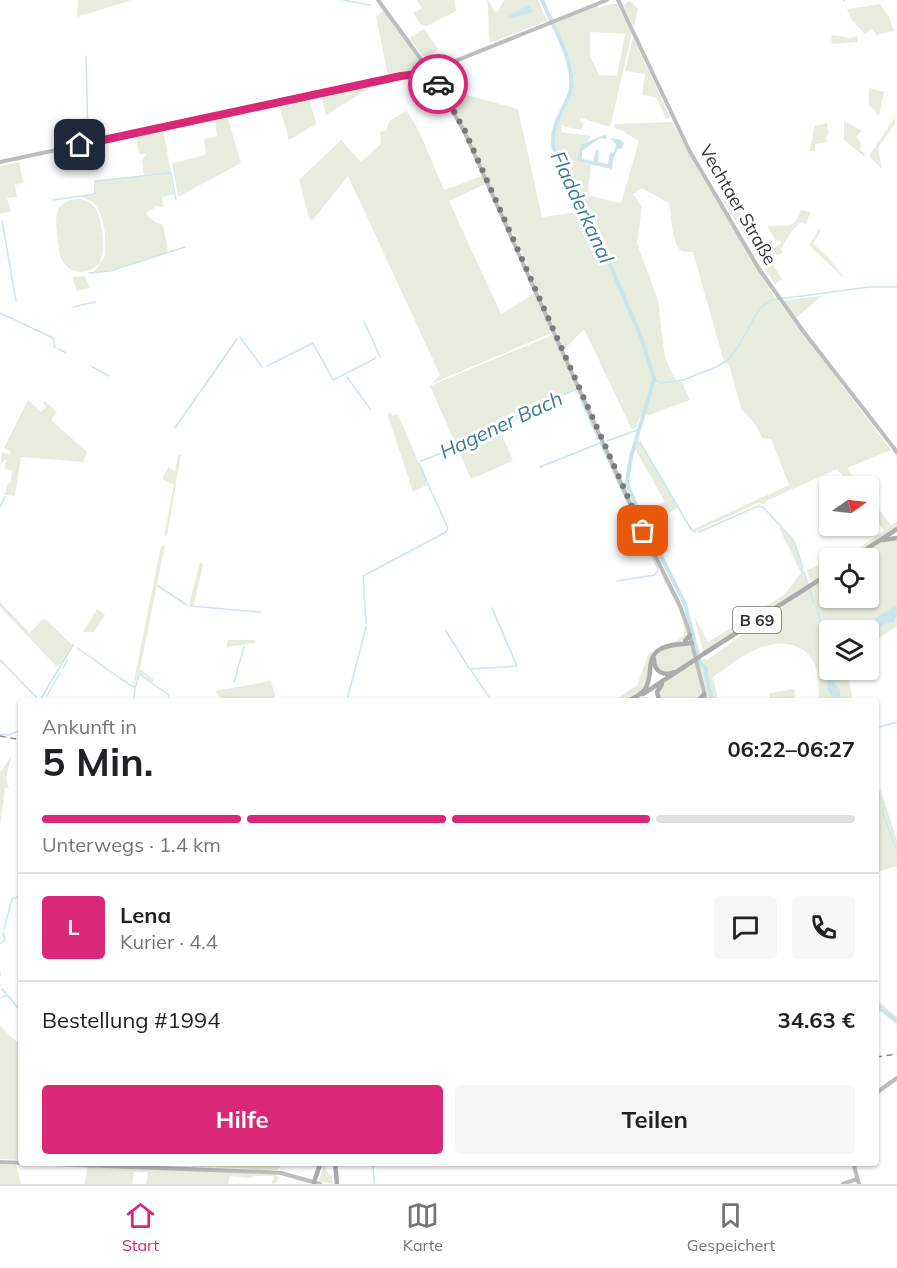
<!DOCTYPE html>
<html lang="de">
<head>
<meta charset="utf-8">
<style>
	body { margin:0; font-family:Mulish,sans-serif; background:#f6f6f6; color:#202124; height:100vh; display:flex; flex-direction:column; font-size:22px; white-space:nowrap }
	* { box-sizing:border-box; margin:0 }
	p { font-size:20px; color:#757577 }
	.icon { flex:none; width:33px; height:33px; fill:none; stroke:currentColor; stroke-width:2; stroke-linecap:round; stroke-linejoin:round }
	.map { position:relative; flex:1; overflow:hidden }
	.details { position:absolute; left:18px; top:698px; width:861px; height:468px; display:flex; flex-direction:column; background:#fff; border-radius:6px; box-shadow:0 2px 4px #0004 }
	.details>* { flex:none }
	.needle { width:39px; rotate:76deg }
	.buttons { position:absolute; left:819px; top:476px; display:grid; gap:12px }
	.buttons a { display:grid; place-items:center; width:60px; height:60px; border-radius:6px; background:#fff; box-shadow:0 2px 4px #0004; font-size:30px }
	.pin { position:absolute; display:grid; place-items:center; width:51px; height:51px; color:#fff; margin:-26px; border-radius:12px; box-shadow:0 3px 9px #0006 }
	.courier { position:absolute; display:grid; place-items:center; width:60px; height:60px; margin:-30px; border:4px solid #db2777; border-radius:50%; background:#fff; color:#222; box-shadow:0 2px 8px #0007 }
	.summary em { font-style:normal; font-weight:700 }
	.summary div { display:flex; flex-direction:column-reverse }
	.summary { display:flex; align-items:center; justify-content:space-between; height:102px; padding:0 24px }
	h1 { font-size:39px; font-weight:700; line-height:45px }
	.bar { display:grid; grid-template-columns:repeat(4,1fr); gap:9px 6px; align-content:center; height:72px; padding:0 24px }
	.bar i { height:8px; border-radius:4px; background:#e0e0e0 }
	.bar .on { background:#db2777 }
	.bar p { grid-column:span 4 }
	.line { display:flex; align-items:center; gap:15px; padding:0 24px; border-top:2px solid #e0e0e0 }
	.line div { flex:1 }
	.round { display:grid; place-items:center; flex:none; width:63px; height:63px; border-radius:6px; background:#f6f6f6 }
	.primary-button { display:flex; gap:12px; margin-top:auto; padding:12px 24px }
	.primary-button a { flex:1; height:69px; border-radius:6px; background:#db2777; color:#fff; font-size:24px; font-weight:700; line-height:69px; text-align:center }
	.primary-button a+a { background:#f6f6f6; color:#202124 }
	.menu { display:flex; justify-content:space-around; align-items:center; height:84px; border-top:2px solid #e0e0e0; background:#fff; font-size:16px; color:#757577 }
	.menu a { display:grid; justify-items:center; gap:3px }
	.menu .on { color:#db2777 }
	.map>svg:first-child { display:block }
	.green { fill:#e8ecde; fill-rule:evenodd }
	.water { fill:#cbe5ed }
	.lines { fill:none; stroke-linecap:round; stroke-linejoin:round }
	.stream { stroke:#cbe5ed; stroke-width:1.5 }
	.river { stroke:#cbe5ed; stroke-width:4 }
	.secondary { stroke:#bdbdbd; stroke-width:4 }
	.primary { stroke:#ababab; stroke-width:4.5 }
	.rail { stroke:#888; stroke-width:1.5; stroke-dasharray:6 4.5; stroke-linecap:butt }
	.primary-bridge { stroke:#ababab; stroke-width:4.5 }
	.done { stroke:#7a7a7a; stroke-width:6; stroke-dasharray:0 10.8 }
	.route { stroke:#db2777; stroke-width:8 }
	.labels { text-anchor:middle; stroke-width:6; stroke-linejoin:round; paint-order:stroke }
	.shield { fill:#fff; stroke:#707070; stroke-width:1.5 }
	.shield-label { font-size:16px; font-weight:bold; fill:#333 }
	.street-label { font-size:18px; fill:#333; stroke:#fff }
	.water-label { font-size:20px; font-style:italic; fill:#3a7c92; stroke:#fff }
</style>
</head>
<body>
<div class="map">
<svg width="897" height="1184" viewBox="0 0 897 1184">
	<rect width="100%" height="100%" fill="#fff"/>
	<g class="green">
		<polygon points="78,0 132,0 77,17"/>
		<polygon points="417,0 454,0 456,11 427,26 421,25 413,13 422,8"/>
		<path d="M487,0H488L495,12L498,11L504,0H538L547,21L490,43C487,28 490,14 487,0Z"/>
		<polygon points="630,1 638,9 634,27 623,5"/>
		<path d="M612,4H617L632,33L610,127L581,118L580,122L584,123L582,129H574L561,125L562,132L591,136L590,139L582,145L579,162L591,165L588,191L590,196L621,203L639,141L625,133L624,131L614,128L615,124L672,122L704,180L772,293L891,450L847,468L860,486H850L837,469L766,501L764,504L758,503L697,531L694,529L789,485L771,439L762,438L757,427L741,408L729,365L723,359L693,252C690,251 683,253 680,250C671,240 672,215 669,203L642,188L633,194L642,207L637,243L658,300L663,344L666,360L676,381L682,382L690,400L649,415L640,417L636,428L632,430L584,329L564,350L527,264L444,89L518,109L542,217L584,211L555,145C554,122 566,112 572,92C579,70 562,43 553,24L597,5L599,8ZM590,32L625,34L617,76L599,75L590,56Z"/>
		<polygon points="880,4 889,17 894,31 877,35 872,29 865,34 851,19 847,9"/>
		<polygon points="384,11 419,59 423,66 420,69 388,76 376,16"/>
		<polygon points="424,29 438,49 432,54 433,59 428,62 409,38"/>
		<polygon points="833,35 850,38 857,36 858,42 832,44 831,38"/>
		<polygon points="633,37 670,117 666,119 656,97 642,95 645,74 625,71"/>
		<polygon points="375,83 376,84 326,115 321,95"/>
		<polygon points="869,88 884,92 879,116 869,105"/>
		<polygon points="309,97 316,124 289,140 279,104"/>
		<polygon points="407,111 418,129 444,190 482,176 486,184 449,201 501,314 535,293 552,333 431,384 440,375 348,176 312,221 309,218 299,180 341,140 361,162 381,144 380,132 386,130 390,120"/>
		<polygon points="227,115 241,163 178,197 172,163 206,155 204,139 217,136 215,118"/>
		<polygon points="895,117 895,123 878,148 882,169 869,156"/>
		<polygon points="844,121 862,131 856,137 861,143 860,150 865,154 864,156 844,140"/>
		<path d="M827,123L829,135L826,136L827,142L815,144V151H810C811,142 814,135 814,126Z"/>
		<polygon points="163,129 171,173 144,175 142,160 146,154 139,154 136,135"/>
		<polygon points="19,162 23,183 15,185 17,197 7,198 11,211 0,214 0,166"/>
		<path d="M170,174L174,194L162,197L163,207L154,206V209L148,211L147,215L155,222L163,225L168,252L107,271L94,272L105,256C106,235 106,201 80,197L96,193L95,181Z"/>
		<polygon points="731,198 782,279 775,284 723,200"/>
		<path d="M79,199C86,200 91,202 95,208C102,216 106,253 100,262C91,275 72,275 64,263C59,257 59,248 58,241C55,221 52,200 79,199Z"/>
		<path d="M801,210L811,212L806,224L801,222L791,232L781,249L783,252L777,256L773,249L781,243L780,240L776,241L767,226C784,224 794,232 801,210Z"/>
		<polygon points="820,228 821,230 813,244 830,259 845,279 809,245"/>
		<polygon points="85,276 90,288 77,291 72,277"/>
		<polygon points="821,296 795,319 784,303 785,300"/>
		<polygon points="552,335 555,339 578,389 522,411 513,421 499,428 513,461 471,479 430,386"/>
		<polygon points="28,400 41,412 46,407 43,403 45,401 57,412 51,420 87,452 83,462 21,457 15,496 5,495 7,485 11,482 12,471 4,469 7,459 0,463 0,468 2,452 10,455 11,451 4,448"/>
		<polygon points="390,412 393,416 398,414 428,485 413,492 388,416"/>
		<polygon points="638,440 678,508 648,521 655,537 653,538 641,513 665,502 635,449"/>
		<polygon points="181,454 167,536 164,535 174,485 162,479 168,467 175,471 178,455"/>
		<polygon points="869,497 891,525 897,522 897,526 849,558 838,558 853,552 884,531 869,510"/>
		<polygon points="781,527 794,542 808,584 703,652 694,616 708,642 784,595 801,573 779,528"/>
		<path d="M897,539V626L869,645L868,630H830V669H848L852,700H819C818,690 819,678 816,668C810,647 786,639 766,646C747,651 729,666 713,677L718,700H708L698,662L704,658L707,660L829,574L830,597H868V558H856L884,541Z"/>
		<polygon points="165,545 140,669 154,680 152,682 138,673 134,686 133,686 161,546"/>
		<polygon points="829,561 829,570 811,582 807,570"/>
		<polygon points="200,562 203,565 194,605 189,605"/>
		<path d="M662,577L664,578C672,592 690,622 686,639L656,651C649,677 647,700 615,700L637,685L648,655L655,649L677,641L684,635C687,617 670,593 662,577Z"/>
		<polygon points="0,602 30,633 44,618 72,645 59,666 57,667 0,607"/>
		<polygon points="97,609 105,615 94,632 83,632"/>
		<polygon points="228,640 255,640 256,643 226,647"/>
		<path d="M688,644L692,650L693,658C682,666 673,675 660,671L655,660C659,647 676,647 688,644Z"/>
		<path d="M695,663L701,686L700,698L696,700H660C655,682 682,672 695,663Z"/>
		<polygon points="271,681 276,700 222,700 215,691"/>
		<polygon points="794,689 796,700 770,700 769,690 770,693"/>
		<path d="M12,755C10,765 3,776 9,788H5L0,826V773Z"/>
		<polygon points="876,790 881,791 897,840 897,866 876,872"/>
		<polygon points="876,999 897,1017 897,1025 876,1007"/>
		<polygon points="0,1025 12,1038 21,1044 21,1160 0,1159"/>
		<polygon points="212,1162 213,1167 89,1163 89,1162"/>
		<polygon points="215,1163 280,1166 279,1169 276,1170 216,1167"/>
		<polygon points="324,1163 327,1163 325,1169 331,1176 333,1184 319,1181"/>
		<polygon points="0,1164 16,1165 21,1184 0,1184"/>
		<polygon points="87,1167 215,1171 276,1175 279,1177 277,1182 272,1184 274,1176 253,1176 252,1178 230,1176 228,1184 146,1184 148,1172 134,1172 132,1184 85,1184"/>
	</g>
	<g class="water">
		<polygon points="528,5 530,6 533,12 508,19 509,16"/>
		<polygon points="604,135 607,135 606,139 600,138 582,151 582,159 593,161 596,150 599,150 598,162 608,164 610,153 614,152 616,144 610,138 619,139 624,143 622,148 618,149 613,159 612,169 579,162 577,159 582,144"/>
		<polygon points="897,604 897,614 894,622 884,624 869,635 868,630 858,630"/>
		<polygon points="830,673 831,679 840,690 840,700 835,700 827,689"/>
	</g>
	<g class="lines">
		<g class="stream">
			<polyline points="343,0 370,5"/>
			<polyline points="843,0 844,1"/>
			<polyline points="86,56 88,135"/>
			<polyline points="53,200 95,194 95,181 171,173 176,200"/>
			<polyline points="2,221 16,301"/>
			<polyline points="89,273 110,271 185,247"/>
			<polyline points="73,307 95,302"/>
			<polyline points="0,313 53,338 55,348"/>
			<polyline points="364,321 380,357"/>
			<polyline points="240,337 262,367"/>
			<polyline points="59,349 66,353"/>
			<polyline points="91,366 109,376"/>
			<polyline points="267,366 313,343 333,380 376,358"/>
			<polyline points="347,377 370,409"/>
			<polyline points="654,379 661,383 683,380 716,367 728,360 738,347 759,309 771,300 869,287 897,287"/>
			<polyline points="580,398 598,439"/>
			<polyline points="175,428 237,339"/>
			<polyline points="607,441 640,429"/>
			<polyline points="640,442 691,529 696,532"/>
			<polyline points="600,443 658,569 655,575 617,581"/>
			<polyline points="893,450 897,456"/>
			<polyline points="421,461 494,432 513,422 524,411 575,390 579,394"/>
			<polyline points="419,463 432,493"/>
			<polyline points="540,467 600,443"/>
			<polyline points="0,507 5,497"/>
			<polyline points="699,532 758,506 764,508 794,541 803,568"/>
			<polyline points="804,572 814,603"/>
			<polyline points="158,586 187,605"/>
			<polyline points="190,606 260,612"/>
			<polyline points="816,606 830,653"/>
			<polyline points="366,623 363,576 446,532 448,528 433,495"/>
			<polyline points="850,625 857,622"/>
			<polyline points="836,630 846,626"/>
			<polyline points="446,631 469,668"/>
			<polyline points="828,632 830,632"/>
			<polyline points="77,648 133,687 136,686 139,674 169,695"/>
			<polyline points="0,660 39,700"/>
			<polyline points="63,668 67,660"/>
			<polyline points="830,669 830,673"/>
			<polyline points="234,682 244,647"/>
			<polyline points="47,696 60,673"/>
			<polyline points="40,700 73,645"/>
			<polyline points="44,700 45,699"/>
			<polyline points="134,700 135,687"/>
			<polyline points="168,700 169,697"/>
			<polyline points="347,700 366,627"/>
			<polyline points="491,700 470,669 517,666 492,608"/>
			<polyline points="880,727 897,722"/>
			<polyline points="0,734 8,735 21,730"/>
			<polyline points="877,792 883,803"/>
			<polyline points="883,807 883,814 897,851"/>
			<polyline points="4,929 12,899 21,896"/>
			<polyline points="0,944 5,940 3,932"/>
			<polyline points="0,973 0,975"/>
			<polyline points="0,985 0,986"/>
			<polyline points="2,989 20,1010"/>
			<polyline points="0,998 7,995"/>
			<polyline points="373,1162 374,1183"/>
		</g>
		<g class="river">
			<path d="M542,0C552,24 578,68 570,93C563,111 551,126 553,146L592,236L605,253L641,337L654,379L631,457L627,481L629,489L641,516L685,604L700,663L706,669V676L712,700"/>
			<polyline points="876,1005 897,1021"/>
		</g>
		<g class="secondary">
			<polyline points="378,0 428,69"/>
			<polyline points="618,0 689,150 759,269 803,331 897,452"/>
			<circle cx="430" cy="72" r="4"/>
			<polyline points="433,70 607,0"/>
			<polyline points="432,75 464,131 637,519 680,606 688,628 706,700"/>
			<polyline points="0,162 401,76 426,73"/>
			<polyline points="876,1093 897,1078"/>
			<polyline points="0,1162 265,1172 281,1173 320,1184"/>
			<polyline points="853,1162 859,1184"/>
			<polyline points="843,1184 857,1179"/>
		</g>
		<g class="primary">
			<polyline points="883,540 897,538"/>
			<polyline points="853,558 897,529"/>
			<polyline points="685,641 690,635"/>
			<polyline points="705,653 830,573"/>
			<path d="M654,659C654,671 663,677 674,672"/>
			<polyline points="643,694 693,661"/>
			<path d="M630,700C636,697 642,694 645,689C654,676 645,660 659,650C668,644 681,644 692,643"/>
			<polyline points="642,700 647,700"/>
			<polyline points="659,700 657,692 662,684"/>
			<polyline points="699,700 704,694"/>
			<polyline points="335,1162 337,1184"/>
			<polyline points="314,1182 321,1162"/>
		</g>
		<g class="rail">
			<polyline points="0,736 21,740"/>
			<polyline points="876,1057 897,1054"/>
		</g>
		<polyline class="primary-bridge" points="693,661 705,653"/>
	</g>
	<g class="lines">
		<polyline class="done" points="438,84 465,131 643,531"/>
		<polyline class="route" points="80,145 401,76 426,73 428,76 432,75 438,84"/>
	</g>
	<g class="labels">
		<rect class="shield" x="733" y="607" width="48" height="26" rx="4.5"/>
		<g class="shield-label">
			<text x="757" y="626">B 69</text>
		</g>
		<g class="street-label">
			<text transform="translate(738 205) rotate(60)" y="6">Vechtaer Straße</text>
		</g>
		<g class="water-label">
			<text transform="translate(582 207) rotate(65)" y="7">Fladderkanal</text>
			<text transform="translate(501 425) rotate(-25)" y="7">Hagener Bach</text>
		</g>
	</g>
</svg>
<div class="buttons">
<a><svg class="needle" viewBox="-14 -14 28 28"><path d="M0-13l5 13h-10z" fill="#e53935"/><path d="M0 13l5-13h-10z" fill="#757577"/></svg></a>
<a><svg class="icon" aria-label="locate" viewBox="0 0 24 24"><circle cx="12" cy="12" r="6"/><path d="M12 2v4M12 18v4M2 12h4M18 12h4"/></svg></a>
<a><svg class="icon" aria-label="layers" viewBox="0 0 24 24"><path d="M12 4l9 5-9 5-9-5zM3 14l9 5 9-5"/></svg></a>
</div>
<div class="pin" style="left:643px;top:531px;background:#ea580c"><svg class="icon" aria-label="bag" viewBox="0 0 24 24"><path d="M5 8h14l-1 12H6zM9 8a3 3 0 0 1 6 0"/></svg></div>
<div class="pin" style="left:80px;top:145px;background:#1f2937"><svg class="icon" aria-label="home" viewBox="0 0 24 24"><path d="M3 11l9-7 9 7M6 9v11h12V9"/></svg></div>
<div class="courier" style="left:438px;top:84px"><svg class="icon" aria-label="car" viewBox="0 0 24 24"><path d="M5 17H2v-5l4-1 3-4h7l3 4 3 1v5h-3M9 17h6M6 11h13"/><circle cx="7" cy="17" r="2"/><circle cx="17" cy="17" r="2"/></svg></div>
<section class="details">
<div class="summary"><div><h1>5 Min.</h1><p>Ankunft in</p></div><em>06:22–06:27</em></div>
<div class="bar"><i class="on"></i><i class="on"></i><i class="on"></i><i></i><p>Unterwegs · 1.4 km</p></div>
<div class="line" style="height:108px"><b class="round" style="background:#db2777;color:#fff">L</b><div><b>Lena</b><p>Kurier · 4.4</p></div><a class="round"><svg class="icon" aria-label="chat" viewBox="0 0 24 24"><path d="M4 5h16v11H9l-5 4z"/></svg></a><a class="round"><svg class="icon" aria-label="phone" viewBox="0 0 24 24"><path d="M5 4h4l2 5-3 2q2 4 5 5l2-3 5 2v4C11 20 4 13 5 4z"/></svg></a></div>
<div class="line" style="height:78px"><div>Bestellung #1994</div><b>34.63 €</b></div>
<div class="primary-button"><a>Hilfe</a><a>Teilen</a></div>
</section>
</div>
<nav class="menu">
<a class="on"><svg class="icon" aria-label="home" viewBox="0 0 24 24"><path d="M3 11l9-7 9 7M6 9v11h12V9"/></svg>Start</a>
<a><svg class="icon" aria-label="map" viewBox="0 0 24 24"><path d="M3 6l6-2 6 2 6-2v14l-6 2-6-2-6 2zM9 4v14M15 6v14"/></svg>Karte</a>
<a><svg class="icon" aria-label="saved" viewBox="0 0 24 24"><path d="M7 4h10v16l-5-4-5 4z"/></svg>Gespeichert</a>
</nav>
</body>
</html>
